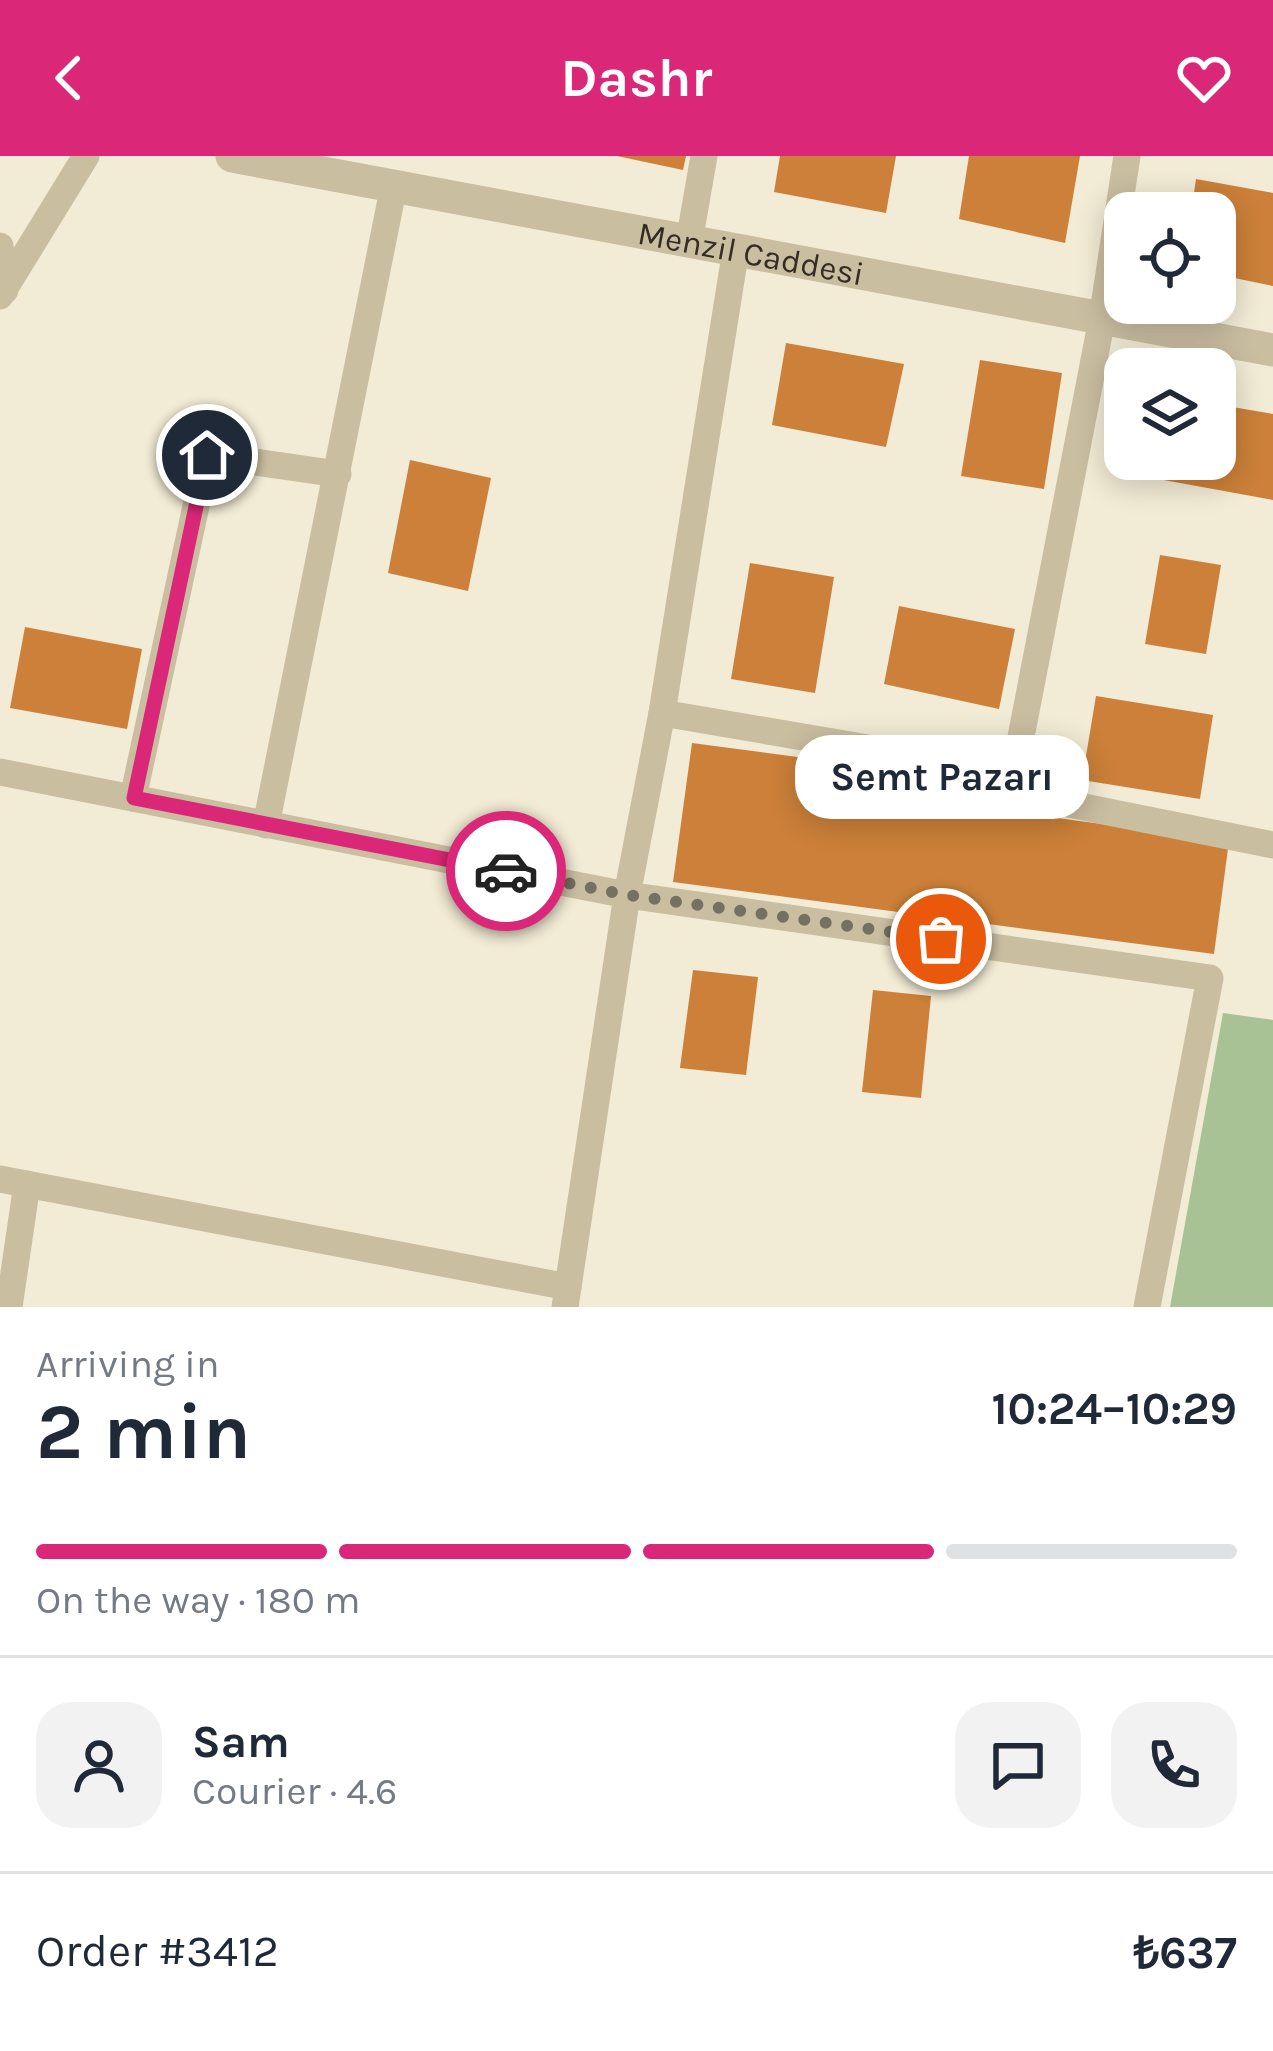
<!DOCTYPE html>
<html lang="en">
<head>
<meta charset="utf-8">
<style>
	body { margin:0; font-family:Karla,sans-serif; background:#f2f2f3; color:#1f2937; height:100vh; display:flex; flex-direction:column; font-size:45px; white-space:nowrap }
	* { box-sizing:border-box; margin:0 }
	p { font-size:39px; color:#747a83 }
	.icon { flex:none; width:66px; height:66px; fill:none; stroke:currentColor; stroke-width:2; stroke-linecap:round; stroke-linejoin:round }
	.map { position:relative; height:1151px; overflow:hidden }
	.details { display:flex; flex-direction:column; background:#fff; flex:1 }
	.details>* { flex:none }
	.fabs { position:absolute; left:1104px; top:36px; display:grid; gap:24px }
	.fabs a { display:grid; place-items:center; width:132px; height:132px; border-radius:24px; background:#fff; box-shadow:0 6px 30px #0003; font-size:60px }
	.pin { position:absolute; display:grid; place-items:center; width:102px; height:102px; color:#fff; margin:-51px; border:6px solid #fff; border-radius:50%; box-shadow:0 3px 12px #0007 }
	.courier { position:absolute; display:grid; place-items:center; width:120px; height:120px; margin:-60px; border:9px solid #db2777; border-radius:50%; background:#fff; color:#222; box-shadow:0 3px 15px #0007 }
	.bubble { position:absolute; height:84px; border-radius:36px; background:#fff; box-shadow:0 6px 30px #0003; font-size:39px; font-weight:700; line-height:84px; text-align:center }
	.summary em { font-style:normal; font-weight:700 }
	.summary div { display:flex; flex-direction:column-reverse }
	.summary { display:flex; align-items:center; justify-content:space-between; height:204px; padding:0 36px }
	h1 { font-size:78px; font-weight:700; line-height:90px }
	.bar { display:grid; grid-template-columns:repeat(4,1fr); gap:18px 12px; align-content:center; height:144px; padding:0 36px }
	.bar i { height:15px; border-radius:9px; background:#e0e1e3 }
	.bar .current { background:#db2777 }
	.bar p { grid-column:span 4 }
	.line { display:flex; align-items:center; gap:30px; padding:0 36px; border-top:3px solid #e0e1e3 }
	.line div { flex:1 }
	.round { display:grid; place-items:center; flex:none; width:126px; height:126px; border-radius:36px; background:#f2f2f3 }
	header { display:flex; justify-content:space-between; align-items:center; height:156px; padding:0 36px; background:#db2777; color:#fff; font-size:54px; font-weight:700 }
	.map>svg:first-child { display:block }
	.green { fill:#a8c195 }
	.building { fill:#cc8039 }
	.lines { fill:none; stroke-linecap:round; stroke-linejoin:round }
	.minor { stroke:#cabea1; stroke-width:27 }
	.tertiary { stroke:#cabea1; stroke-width:33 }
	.done { stroke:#767062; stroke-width:12; stroke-dasharray:0 21.6 }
	.route { stroke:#db2777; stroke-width:15 }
	.labels { text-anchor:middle; stroke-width:9; stroke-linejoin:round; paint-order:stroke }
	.street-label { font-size:33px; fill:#342d24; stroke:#f9f4e2 }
</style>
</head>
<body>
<header><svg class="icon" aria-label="back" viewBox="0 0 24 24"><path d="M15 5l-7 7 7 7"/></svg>Dashr<svg class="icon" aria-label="heart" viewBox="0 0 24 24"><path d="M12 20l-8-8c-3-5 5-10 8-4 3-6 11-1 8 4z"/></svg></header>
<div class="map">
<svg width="1273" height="1151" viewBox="0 0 1273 1151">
	<rect width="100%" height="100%" fill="#f2ebd5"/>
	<polygon class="green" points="1223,857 1273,864 1273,1151 1170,1151"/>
	<g class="building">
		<polygon points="617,0 686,0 683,14"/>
		<polygon points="780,0 896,0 886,57 774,36"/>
		<polygon points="969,0 1080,0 1065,87 959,63"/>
		<polygon points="1196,23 1273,37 1273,130 1215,118 1215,57 1191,57"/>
		<polygon points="786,187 904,208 886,291 772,269"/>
		<polygon points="980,204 1062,217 1044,333 961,320"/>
		<polygon points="1215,248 1273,258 1273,344 1158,323 1161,303 1215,303"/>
		<polygon points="410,304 491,322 468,435 388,417"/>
		<polygon points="1160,399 1221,409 1206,498 1145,488"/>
		<polygon points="750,407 834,421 815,537 731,523"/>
		<polygon points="899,450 1015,473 999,553 884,528"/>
		<polygon points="25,471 142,493 127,573 10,552"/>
		<polygon points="1096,540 1213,559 1200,643 1082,624"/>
		<polygon points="692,587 992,627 989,653 1229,685 1214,798 673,726"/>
		<polygon points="693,814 758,821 746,919 680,912"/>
		<polygon points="873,834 931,840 921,942 862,936"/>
	</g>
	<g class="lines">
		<g class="minor">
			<polyline points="689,86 704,0"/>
			<polyline points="0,90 5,134"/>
			<polyline points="0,140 86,0"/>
			<polyline points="662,557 1014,617 1102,163 1127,0"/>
			<polyline points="0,616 627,739 1210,822 1147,1151"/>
			<polyline points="1014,617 1044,643 1273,689"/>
			<polyline points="133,642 207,299 338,318"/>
			<polyline points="266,669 394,29"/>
			<polyline points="0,1023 568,1131"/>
			<polyline points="9,1151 27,1028"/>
			<polyline points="565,1151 627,739 662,557 736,93"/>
		</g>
		<path class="tertiary" id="s1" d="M232,0L1273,194"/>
	</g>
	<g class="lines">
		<polyline class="done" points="506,715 627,739 941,783"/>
		<polyline class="route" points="207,299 134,642 506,715"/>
	</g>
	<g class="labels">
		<g class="street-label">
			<text dy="12" stroke="none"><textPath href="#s1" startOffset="528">Menzil Caddesi</textPath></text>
		</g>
	</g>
</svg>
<div class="fabs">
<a><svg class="icon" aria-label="locate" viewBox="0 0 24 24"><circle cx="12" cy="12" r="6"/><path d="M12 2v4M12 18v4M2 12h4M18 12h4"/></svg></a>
<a><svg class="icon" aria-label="layers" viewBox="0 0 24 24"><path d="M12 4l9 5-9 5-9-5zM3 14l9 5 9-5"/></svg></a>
</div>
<div class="pin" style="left:941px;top:783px;background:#ea580c"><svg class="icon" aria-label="bag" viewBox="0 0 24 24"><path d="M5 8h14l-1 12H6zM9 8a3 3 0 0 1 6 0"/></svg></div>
<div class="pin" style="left:207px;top:299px;background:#1f2937"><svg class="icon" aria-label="home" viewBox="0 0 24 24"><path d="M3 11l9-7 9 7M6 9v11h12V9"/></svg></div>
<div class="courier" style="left:506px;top:715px"><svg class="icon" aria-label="car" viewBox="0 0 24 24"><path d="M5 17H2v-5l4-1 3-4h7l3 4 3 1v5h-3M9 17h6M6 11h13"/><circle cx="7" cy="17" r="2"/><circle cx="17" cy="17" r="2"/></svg></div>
<div class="bubble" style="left:795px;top:579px;width:294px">Semt Pazarı</div>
</div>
<section class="details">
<div class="summary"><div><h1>2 min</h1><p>Arriving in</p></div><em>10:24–10:29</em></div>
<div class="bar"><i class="current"></i><i class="current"></i><i class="current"></i><i></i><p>On the way · 180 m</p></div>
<div class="line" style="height:216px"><a class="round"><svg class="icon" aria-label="person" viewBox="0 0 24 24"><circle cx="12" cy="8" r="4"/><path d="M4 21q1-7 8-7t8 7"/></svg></a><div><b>Sam</b><p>Courier · 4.6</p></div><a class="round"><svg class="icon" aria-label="chat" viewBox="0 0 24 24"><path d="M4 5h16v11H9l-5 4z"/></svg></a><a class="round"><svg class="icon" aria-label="phone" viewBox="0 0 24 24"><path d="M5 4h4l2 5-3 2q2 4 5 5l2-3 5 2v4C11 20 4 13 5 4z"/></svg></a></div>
<div class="line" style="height:156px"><div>Order #3412</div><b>₺637</b></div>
</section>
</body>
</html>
